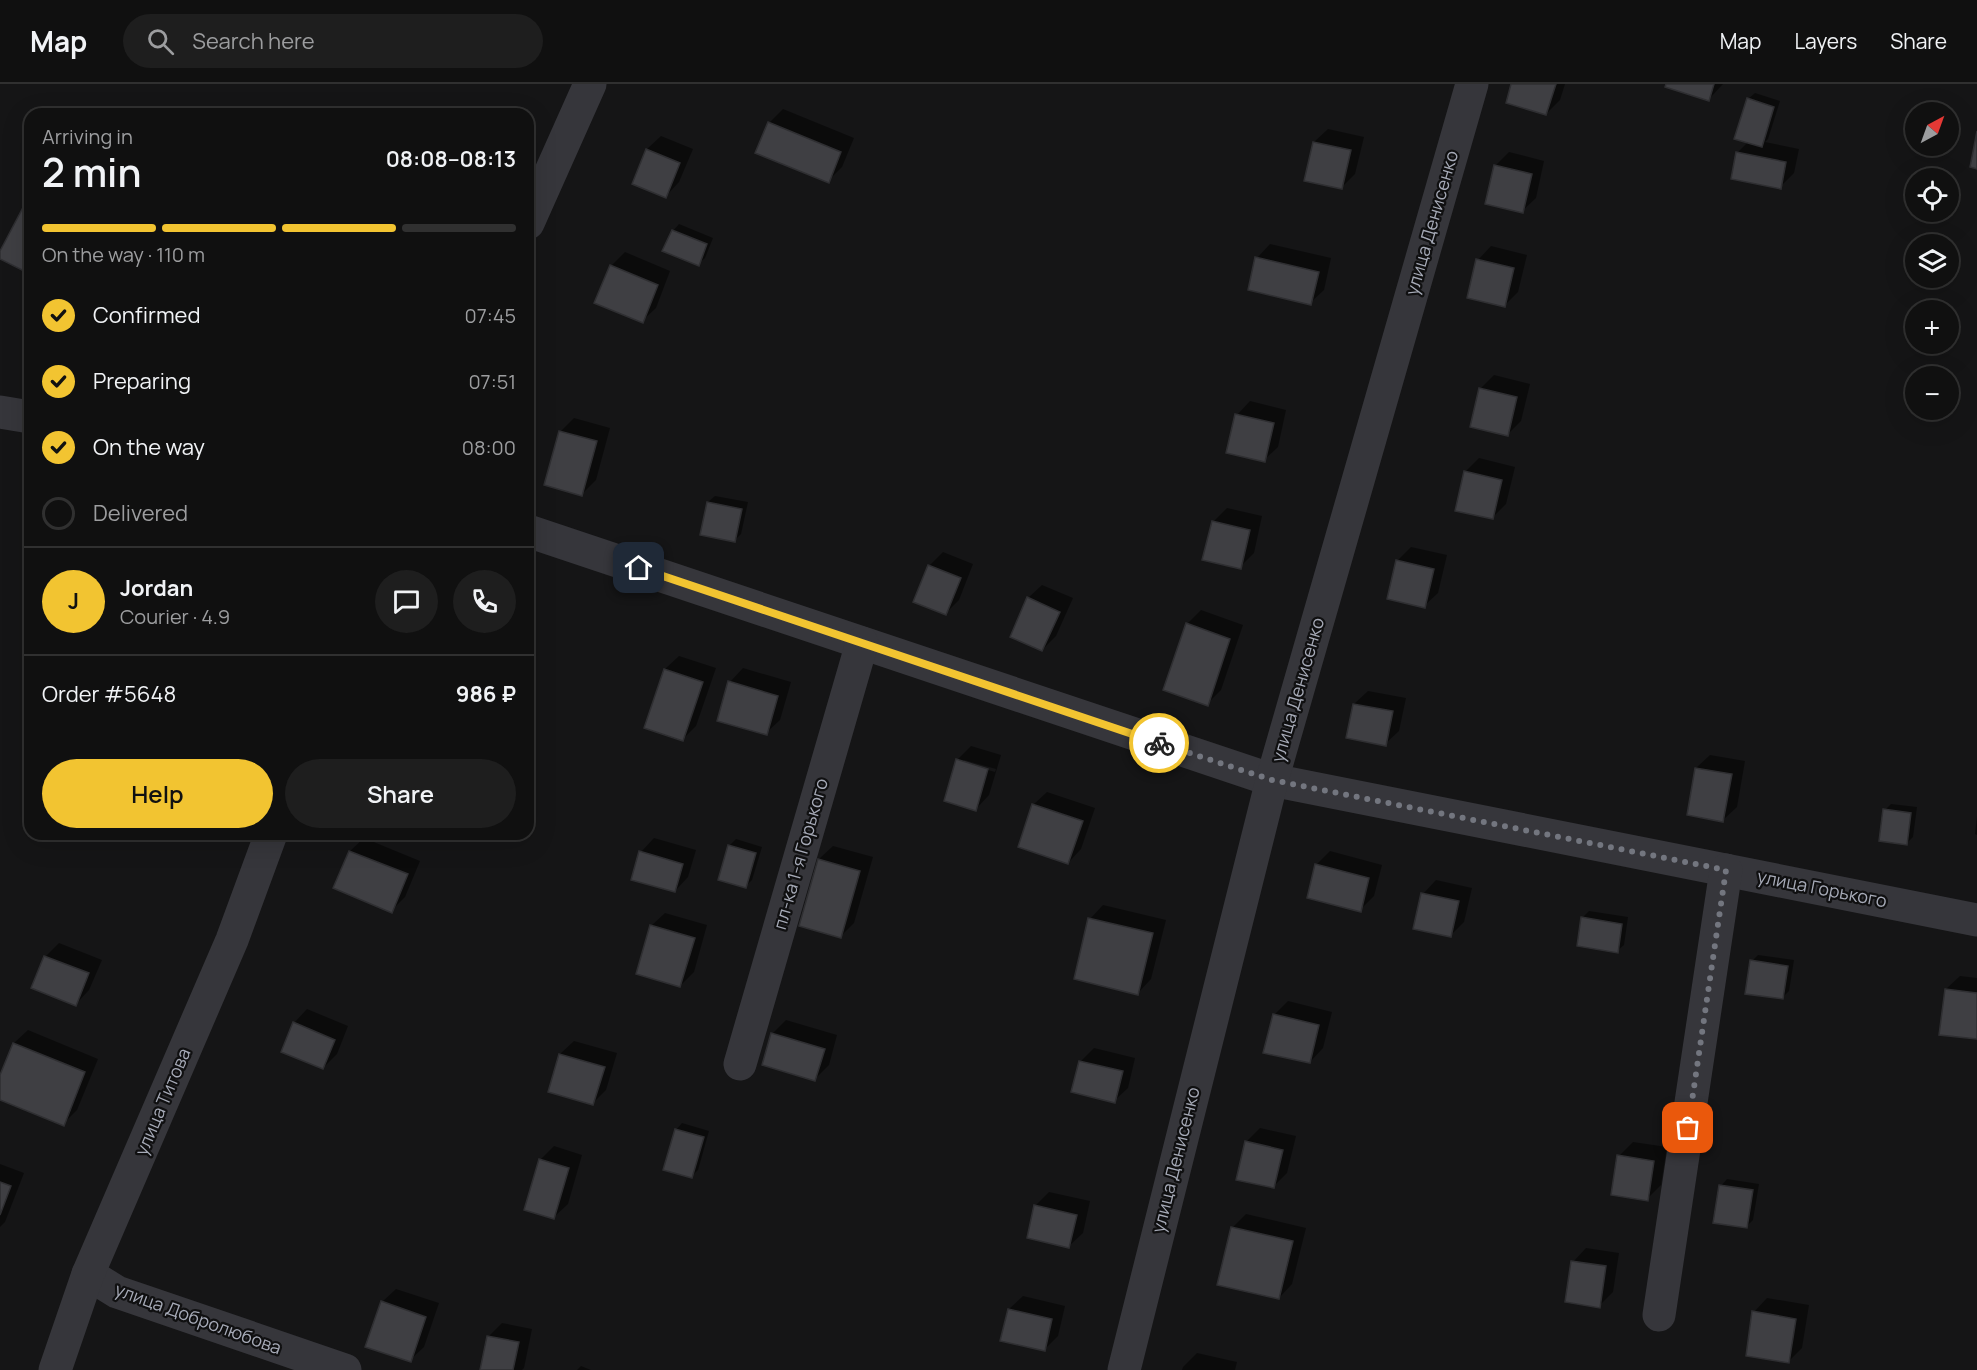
<!DOCTYPE html>
<html lang="en">
<head>
<meta charset="utf-8">
<style>
	body { margin:0; font-family:Manrope,sans-serif; background:#1e1e1e; color:#f1f3f6; height:100vh; display:flex; flex-direction:column; font-size:22px; white-space:nowrap }
	* { box-sizing:border-box; margin:0 }
	p { font-size:20px; color:#9c9d9f }
	.icon { flex:none; width:33px; height:33px; fill:none; stroke:currentColor; stroke-width:2; stroke-linecap:round; stroke-linejoin:round }
	.map { position:relative; flex:1; overflow:hidden }
	.panel { position:absolute; left:24px; top:24px; width:510px; height:732px; display:flex; flex-direction:column; background:#101010; border-radius:18px; box-shadow:0 6px 24px #0002,0 0 0 2px #303030 }
	.panel>* { flex:none }
	.needle { width:39px; rotate:41deg }
	.tools { position:absolute; left:1905px; top:18px; display:grid; gap:12px }
	.tools a { display:grid; place-items:center; width:54px; height:54px; border-radius:50%; background:#101010; box-shadow:0 6px 24px #0002,0 0 0 2px #303030; font-size:30px }
	.pin { position:absolute; display:grid; place-items:center; width:51px; height:51px; color:#fff; margin:-26px; border-radius:12px; box-shadow:0 3px 9px #0006 }
	.courier { position:absolute; display:grid; place-items:center; width:60px; height:60px; margin:-30px; border:4px solid #f2c431; border-radius:50%; background:#fff; color:#222; box-shadow:0 2px 8px #0007 }
	.overview em { font-style:normal; font-weight:600 }
	.overview div { display:flex; flex-direction:column-reverse }
	.overview { display:flex; align-items:center; justify-content:space-between; height:102px; padding:0 18px }
	h1 { font-size:39px; font-weight:600; line-height:45px }
	.bar { display:grid; grid-template-columns:repeat(4,1fr); gap:9px 6px; align-content:center; height:72px; padding:0 18px }
	.bar i { height:8px; border-radius:4px; background:#303030 }
	.bar .current { background:#f2c431 }
	.bar p { grid-column:span 4 }
	.line { display:flex; align-items:center; gap:15px; padding:0 18px; border-top:2px solid #303030 }
	.line div { flex:1 }
	.round { display:grid; place-items:center; flex:none; width:63px; height:63px; border-radius:32px; background:#1e1e1e }
	ol { padding:0 18px; list-style:none }
	li { display:flex; align-items:center; gap:18px; height:66px }
	li p { margin-inline-start:auto }
	li .icon { padding:6px; border-radius:50%; background:#f2c431; color:#111; stroke-width:4 }
	li:last-child { color:#9c9d9f }
	li i { width:33px; height:33px; border:3px solid #303030; border-radius:50% }
	.primary-button { display:flex; gap:12px; margin-top:auto; padding:12px 18px }
	.primary-button a { flex:1; height:69px; border-radius:36px; background:#f2c431; color:#111; font-size:24px; font-weight:600; line-height:69px; text-align:center }
	.primary-button a+a { background:#1e1e1e; color:#f1f3f6 }
	header { display:flex; align-items:center; gap:36px; box-sizing:border-box; height:84px; padding:0 30px; background:#101010; border-bottom:2px solid #303030 }
	header strong { font-size:28px }
	nav { display:flex; gap:33px; margin-inline-start:auto; font-size:21px }
	.search { width:420px; height:54px; background:#1e1e1e; display:flex; align-items:center; gap:15px; box-sizing:border-box; padding:0 21px; border-radius:33px; color:#9c9d9f; font-size:22px }
	.map>svg:first-child { display:block }
	.shadow { fill:#0007; fill-rule:evenodd }
	.building { fill:#3f3f43; stroke:#2f2f32; stroke-width:1.5 }
	.lines { fill:none; stroke-linecap:round; stroke-linejoin:round }
	.street { stroke:#36363b; stroke-width:33 }
	.done { stroke:#73767f; stroke-width:6; stroke-dasharray:0 10.8 }
	.route { stroke:#f2c431; stroke-width:8 }
	.labels { text-anchor:middle; stroke-width:4.5; stroke-linejoin:round; paint-order:stroke }
	.street-label { font-size:18px; fill:#a6aab7; stroke:#101011 }
</style>
</head>
<body>
<header>
<strong>Map</strong>
<div class="search"><svg class="icon" aria-label="search" viewBox="0 0 24 24"><circle cx="10" cy="10" r="6"/><path d="M15 15l6 6"/></svg>Search here</div>
<nav><a>Map</a><a>Layers</a><a>Share</a></nav>
</header>
<div class="map">
<svg width="1977" height="1286" viewBox="0 0 1977 1286">
	<rect width="100%" height="100%" fill="#151516"/>
	<g class="shadow">
		<polygon points="1513,0 1565,0 1560,16 1546,30"/>
		<polygon points="1667,0 1723,0 1709,15"/>
		<polygon points="1755,9 1780,17 1768,55 1765,58 1799,65 1794,89 1780,103 1737,69 1748,58 1748,15"/>
		<polygon points="783,25 854,54 842,83 828,97 769,39"/>
		<polygon points="1328,45 1364,53 1355,90 1341,104 1314,58"/>
		<polygon points="661,52 693,65 679,98 666,112 647,65"/>
		<polygon points="1509,68 1544,77 1536,114 1522,127 1495,82"/>
		<polygon points="679,140 713,154 705,174 698,180 673,147"/>
		<polygon points="1270,160 1331,174 1324,206 1310,219 1257,174"/>
		<polygon points="1491,162 1527,171 1518,208 1504,222 1478,176"/>
		<polygon points="625,168 670,187 656,224 642,237 611,182"/>
		<polygon points="1494,291 1530,300 1521,337 1508,350 1480,305"/>
		<polygon points="1250,317 1286,326 1278,363 1264,376 1237,331"/>
		<polygon points="574,334 610,344 596,396 582,410 560,348"/>
		<polygon points="1479,374 1515,383 1506,420 1493,433 1465,388"/>
		<polygon points="715,412 748,418 741,450 734,457 702,450 708,418"/>
		<polygon points="1227,424 1262,432 1254,469 1240,483 1213,438"/>
		<polygon points="1411,463 1447,471 1438,509 1424,522 1397,477"/>
		<polygon points="943,468 973,480 959,516 945,530 929,482"/>
		<polygon points="1042,501 1073,514 1056,552 1042,566 1028,514"/>
		<polygon points="1201,526 1243,541 1221,606 1207,620 1187,540"/>
		<polygon points="679,572 716,584 696,642 683,655 665,585"/>
		<polygon points="743,584 791,598 780,636 766,649 730,598"/>
		<polygon points="1368,607 1406,614 1399,647 1385,660 1354,620"/>
		<path d="M971,662L1001,671L989,711L976,725L957,676ZM964,676L996,685L995,688L964,679Z"/>
		<polygon points="1710,671 1745,677 1737,723 1723,736 1696,684"/>
		<polygon points="1047,708 1095,724 1081,765 1068,779 1033,721"/>
		<polygon points="1891,720 1917,723 1913,753 1906,760 1885,726"/>
		<polygon points="1977,732 1977,751 1975,750"/>
		<polygon points="364,754 420,777 405,813 391,827 335,803 350,767"/>
		<polygon points="654,754 696,766 688,793 675,807 641,768"/>
		<polygon points="736,755 762,763 752,796 746,802 729,762"/>
		<polygon points="833,762 873,773 854,839 840,853 800,841 819,775"/>
		<polygon points="1330,767 1382,781 1374,812 1360,826 1316,781"/>
		<polygon points="1436,796 1472,804 1464,838 1450,852 1423,810"/>
		<polygon points="1103,821 1166,836 1151,895 1138,909 1090,835"/>
		<polygon points="1589,827 1628,833 1624,861 1617,867 1582,834"/>
		<polygon points="665,829 707,841 694,888 680,902 651,842"/>
		<polygon points="59,859 102,876 89,906 76,920 33,903 46,872"/>
		<polygon points="1758,871 1794,876 1789,907 1782,914 1752,877"/>
		<polygon points="1960,892 1977,894 1977,954 1946,905"/>
		<polygon points="1288,917 1332,928 1323,964 1310,978 1274,931"/>
		<polygon points="307,925 348,942 337,970 323,984 294,939"/>
		<polygon points="786,936 837,951 829,981 815,995 772,950"/>
		<polygon points="28,946 98,975 77,1026 63,1040 0,1015 0,995 14,959"/>
		<polygon points="574,957 617,969 606,1006 593,1019 550,1007 560,970"/>
		<polygon points="1094,964 1135,974 1128,1004 1114,1017 1080,978"/>
		<polygon points="682,1039 709,1047 698,1086 692,1092 676,1046"/>
		<polygon points="1260,1044 1296,1052 1287,1089 1273,1103 1246,1058"/>
		<polygon points="1633,1058 1667,1063 1661,1101 1647,1115 1619,1072"/>
		<polygon points="554,1062 582,1071 568,1120 554,1133 540,1076"/>
		<polygon points="0,1080 24,1089 5,1138 0,1143"/>
		<polygon points="1727,1095 1759,1100 1753,1136 1747,1142 1721,1102"/>
		<polygon points="1049,1108 1090,1117 1083,1149 1069,1162 1028,1153 1036,1121"/>
		<polygon points="1246,1130 1306,1144 1292,1200 1279,1214 1233,1143"/>
		<polygon points="1586,1164 1619,1169 1613,1208 1599,1222 1573,1178"/>
		<polygon points="396,1205 439,1219 424,1263 410,1276 382,1218"/>
		<polygon points="1023,1212 1065,1222 1058,1252 1044,1266 1009,1225"/>
		<polygon points="1767,1214 1809,1221 1802,1264 1789,1277 1754,1228"/>
		<polygon points="502,1239 532,1245 524,1284 522,1286 482,1286 488,1253"/>
		<polygon points="1197,1269 1237,1278 1235,1286 1182,1286 1183,1283"/>
		<polygon points="581,1282 591,1286 577,1286"/>
	</g>
	<g class="building">
		<polygon points="1511,0 1556,0 1546,31 1506,19"/>
		<polygon points="1666,0 1714,0 1709,17 1665,3"/>
		<polygon points="1747,14 1774,23 1762,63 1734,55"/>
		<polygon points="768,38 841,68 829,99 755,69"/>
		<polygon points="1977,47 1977,85 1970,83"/>
		<polygon points="1313,58 1351,66 1342,105 1304,97"/>
		<polygon points="646,65 680,79 666,114 632,100"/>
		<polygon points="1736,68 1786,78 1781,105 1731,95"/>
		<polygon points="1494,81 1532,90 1523,129 1485,120"/>
		<polygon points="27,116 30,117 30,190 0,175 0,167"/>
		<polygon points="672,146 707,160 699,182 662,167"/>
		<polygon points="1255,173 1319,188 1311,221 1248,206"/>
		<polygon points="1476,175 1514,184 1505,223 1467,214"/>
		<polygon points="610,181 658,201 643,239 594,219"/>
		<polygon points="1479,304 1517,313 1508,352 1470,343"/>
		<polygon points="1235,330 1274,339 1265,378 1226,369"/>
		<polygon points="559,347 597,357 582,412 544,401"/>
		<polygon points="1464,387 1502,396 1493,435 1455,427"/>
		<polygon points="707,418 742,425 735,458 700,451"/>
		<polygon points="1212,437 1250,446 1241,485 1202,476"/>
		<polygon points="1396,476 1434,485 1425,524 1387,515"/>
		<polygon points="928,481 961,494 946,531 913,518"/>
		<polygon points="1027,513 1060,528 1042,567 1010,553"/>
		<polygon points="1186,539 1230,555 1208,622 1163,606"/>
		<polygon points="664,585 703,598 683,657 644,644"/>
		<polygon points="728,597 778,612 767,651 717,637"/>
		<polygon points="1353,620 1393,627 1386,662 1346,654"/>
		<polygon points="956,675 988,685 976,727 944,717"/>
		<polygon points="1695,684 1732,690 1723,738 1687,731"/>
		<polygon points="1032,720 1083,737 1068,780 1018,763"/>
		<polygon points="1883,725 1911,729 1907,761 1879,757"/>
		<polygon points="728,761 756,769 746,804 718,796"/>
		<polygon points="349,767 408,790 392,829 333,804"/>
		<polygon points="639,767 683,780 675,808 631,796"/>
		<polygon points="818,775 860,787 841,854 799,842"/>
		<polygon points="1315,780 1369,794 1361,828 1307,814"/>
		<polygon points="1421,809 1459,817 1451,853 1413,845"/>
		<polygon points="1581,833 1622,840 1618,869 1577,862"/>
		<polygon points="1088,834 1153,849 1138,911 1074,895"/>
		<polygon points="650,841 695,854 680,903 636,890"/>
		<polygon points="44,872 89,889 76,922 31,904"/>
		<polygon points="1750,876 1788,882 1783,915 1745,910"/>
		<polygon points="1945,905 1977,909 1977,955 1939,951"/>
		<polygon points="1273,930 1319,941 1310,979 1263,969"/>
		<polygon points="293,938 335,956 323,985 281,968"/>
		<polygon points="771,949 825,965 815,997 762,981"/>
		<polygon points="13,959 85,988 64,1042 0,1016 0,991"/>
		<polygon points="559,970 605,983 593,1021 548,1008"/>
		<polygon points="1079,977 1123,987 1115,1019 1071,1008"/>
		<polygon points="675,1045 704,1053 692,1094 663,1086"/>
		<polygon points="1245,1057 1283,1066 1274,1104 1236,1096"/>
		<polygon points="1617,1071 1654,1077 1648,1117 1611,1111"/>
		<polygon points="539,1075 569,1084 554,1135 524,1126"/>
		<polygon points="0,1098 11,1102 0,1131"/>
		<polygon points="1719,1101 1753,1106 1747,1144 1713,1139"/>
		<polygon points="1034,1121 1077,1131 1069,1164 1027,1154"/>
		<polygon points="1231,1143 1293,1157 1279,1215 1217,1201"/>
		<polygon points="1571,1177 1606,1182 1600,1224 1565,1218"/>
		<polygon points="381,1217 426,1233 411,1278 365,1263"/>
		<polygon points="1008,1225 1052,1235 1045,1267 1000,1257"/>
		<polygon points="1752,1227 1796,1235 1789,1279 1746,1272"/>
		<polygon points="487,1252 519,1258 513,1286 480,1286"/>
	</g>
	<g class="lines">
		<g class="street">
			<polyline points="528,139 590,0"/>
			<polyline points="0,328 30,333"/>
			<polyline points="528,447 1272,696 1977,836"/>
			<polyline points="740,980 862,559"/>
			<polyline points="88,1190 117,1208 345,1286"/>
			<polyline points="1659,1231 1726,786"/>
			<polyline points="55,1286 88,1190 232,856 271,750"/>
			<polyline points="1124,1286 1272,696 1472,0"/>
		</g>
	</g>
	<g class="lines">
		<polyline class="done" points="1159,659 1272,696 1726,786 1688,1044"/>
		<polyline class="route" points="639,484 1159,659"/>
	</g>
	<g class="labels">
		<g class="street-label">
			<text transform="translate(1432 139) rotate(-74)" y="6">улица Денисенко</text>
			<text transform="translate(1298 606) rotate(-74)" y="6">улица Денисенко</text>
			<text transform="translate(801 770) rotate(-74)" y="6">пл-ка 1-я Горького</text>
			<text transform="translate(1822 805) rotate(11)" y="6">улица Горького</text>
			<text transform="translate(163 1018) rotate(-67)" y="6">улица Титова</text>
			<text transform="translate(1176 1076) rotate(-76)" y="6">улица Денисенко</text>
			<text transform="translate(198 1235) rotate(20)" y="6">улица Добролюбова</text>
		</g>
	</g>
</svg>
<div class="tools">
<a><svg class="needle" viewBox="-14 -14 28 28"><path d="M0-13l5 13h-10z" fill="#e53935"/><path d="M0 13l5-13h-10z" fill="#9c9d9f"/></svg></a>
<a><svg class="icon" aria-label="locate" viewBox="0 0 24 24"><circle cx="12" cy="12" r="6"/><path d="M12 2v4M12 18v4M2 12h4M18 12h4"/></svg></a>
<a><svg class="icon" aria-label="layers" viewBox="0 0 24 24"><path d="M12 4l9 5-9 5-9-5zM3 14l9 5 9-5"/></svg></a>
<a>+</a>
<a>−</a>
</div>
<div class="pin" style="left:1688px;top:1044px;background:#ea580c"><svg class="icon" aria-label="bag" viewBox="0 0 24 24"><path d="M5 8h14l-1 12H6zM9 8a3 3 0 0 1 6 0"/></svg></div>
<div class="pin" style="left:639px;top:484px;background:#1f2937"><svg class="icon" aria-label="home" viewBox="0 0 24 24"><path d="M3 11l9-7 9 7M6 9v11h12V9"/></svg></div>
<div class="courier" style="left:1159px;top:659px"><svg class="icon" aria-label="bike" viewBox="0 0 24 24"><circle cx="6" cy="16" r="4"/><circle cx="18" cy="16" r="4"/><path d="M6 16l4-8h5l3 8M10 8l3 8H6M13 5h3"/></svg></div>
<section class="panel">
<div class="overview"><div><h1>2 min</h1><p>Arriving in</p></div><em>08:08–08:13</em></div>
<div class="bar"><i class="current"></i><i class="current"></i><i class="current"></i><i></i><p>On the way · 110 m</p></div>
<ol>
<li><svg class="icon" aria-label="check" viewBox="0 0 24 24"><path d="M5 12l5 5 9-10"/></svg>Confirmed<p>07:45</p></li>
<li><svg class="icon" aria-label="check" viewBox="0 0 24 24"><path d="M5 12l5 5 9-10"/></svg>Preparing<p>07:51</p></li>
<li><svg class="icon" aria-label="check" viewBox="0 0 24 24"><path d="M5 12l5 5 9-10"/></svg>On the way<p>08:00</p></li>
<li><i></i>Delivered</li>
</ol>
<div class="line" style="height:108px"><b class="round" style="background:#f2c431;color:#111">J</b><div><b>Jordan</b><p>Courier · 4.9</p></div><a class="round"><svg class="icon" aria-label="chat" viewBox="0 0 24 24"><path d="M4 5h16v11H9l-5 4z"/></svg></a><a class="round"><svg class="icon" aria-label="phone" viewBox="0 0 24 24"><path d="M5 4h4l2 5-3 2q2 4 5 5l2-3 5 2v4C11 20 4 13 5 4z"/></svg></a></div>
<div class="line" style="height:78px"><div>Order #5648</div><b>986 ₽</b></div>
<div class="primary-button"><a>Help</a><a>Share</a></div>
</section>
</div>
</body>
</html>
